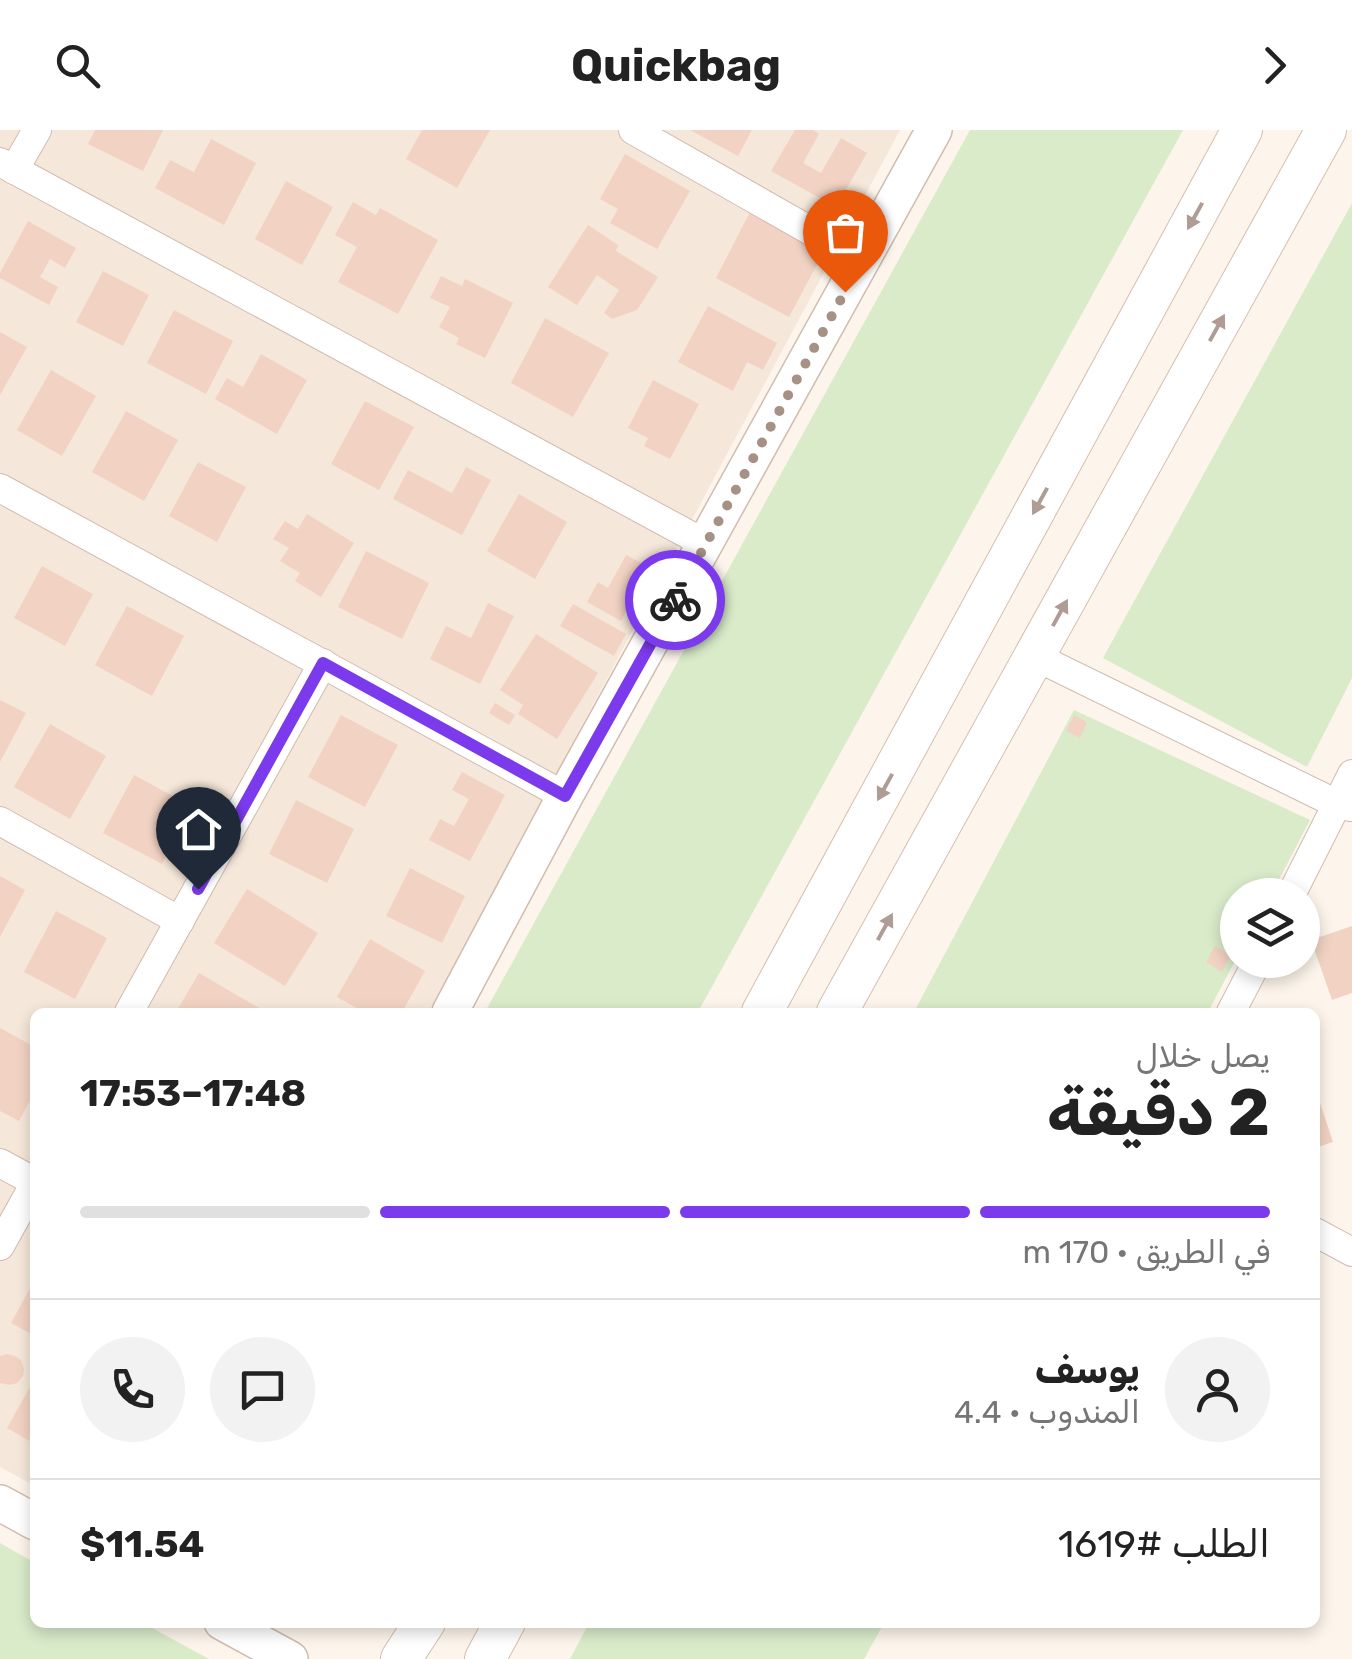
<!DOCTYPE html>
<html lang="ar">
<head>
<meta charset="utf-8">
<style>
	body { margin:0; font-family:Rubik,"Noto Naskh Arabic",sans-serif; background:#f2f2f2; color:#222; direction:rtl; height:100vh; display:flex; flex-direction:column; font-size:38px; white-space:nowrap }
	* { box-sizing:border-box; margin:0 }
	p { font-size:32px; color:#767676 }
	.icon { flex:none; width:55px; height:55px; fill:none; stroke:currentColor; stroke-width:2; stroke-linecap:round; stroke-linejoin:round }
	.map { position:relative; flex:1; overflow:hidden; direction:ltr }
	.side { position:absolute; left:30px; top:878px; width:1290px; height:620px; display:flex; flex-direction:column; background:#fff; border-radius:15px; box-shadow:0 5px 15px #0003; direction:rtl }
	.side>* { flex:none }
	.buttons { position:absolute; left:1220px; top:748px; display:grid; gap:20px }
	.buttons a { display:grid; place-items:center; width:100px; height:100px; border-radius:50%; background:#fff; box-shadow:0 5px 15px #0003; font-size:50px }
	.pin { position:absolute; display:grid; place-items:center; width:85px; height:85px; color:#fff; margin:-102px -42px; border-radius:50% 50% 50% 0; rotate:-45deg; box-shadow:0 0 10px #0007 }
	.pin .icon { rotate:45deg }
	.courier { position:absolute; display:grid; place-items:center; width:100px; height:100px; margin:-50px; border:8px solid #7c3aed; border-radius:50%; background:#fff; color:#222; box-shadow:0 2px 12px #0007 }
	.head em { font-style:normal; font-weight:700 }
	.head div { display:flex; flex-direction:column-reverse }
	.head { display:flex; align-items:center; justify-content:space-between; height:170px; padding:0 50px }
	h1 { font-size:65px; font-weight:700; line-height:75px }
	.bar { display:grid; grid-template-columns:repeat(4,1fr); gap:15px 10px; align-content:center; height:120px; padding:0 50px }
	.bar i { height:12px; border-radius:8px; background:#e0e0e0 }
	.bar .selected { background:#7c3aed }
	.bar p { grid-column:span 4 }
	.line { display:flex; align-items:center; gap:25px; padding:0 50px; border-top:2px solid #e0e0e0 }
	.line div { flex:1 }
	.round { display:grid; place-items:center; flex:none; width:105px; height:105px; border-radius:52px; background:#f2f2f2 }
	header { display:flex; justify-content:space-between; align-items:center; height:130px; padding:0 50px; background:#fff; font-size:45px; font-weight:700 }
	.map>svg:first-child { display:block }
	.residential { fill:#f5e7d9 }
	.green { fill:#d9ebc9 }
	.building { fill:#f2d3c3 }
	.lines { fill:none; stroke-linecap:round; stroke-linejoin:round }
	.minor-casing { stroke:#d0bcb0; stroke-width:30 }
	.tertiary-casing { stroke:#d0bcb0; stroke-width:38 }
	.secondary-casing { stroke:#d5beb0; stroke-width:42 }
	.minor { stroke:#fff; stroke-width:28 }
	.tertiary { stroke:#fff; stroke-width:35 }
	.secondary { stroke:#fff; stroke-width:40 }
	.oneway { fill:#af9c94 }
	.done { stroke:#a79084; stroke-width:10; stroke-dasharray:0 18 }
	.route { stroke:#7c3aed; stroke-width:12 }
</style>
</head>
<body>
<header><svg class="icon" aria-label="forward" viewBox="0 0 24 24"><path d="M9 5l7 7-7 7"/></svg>Quickbag<svg class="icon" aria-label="search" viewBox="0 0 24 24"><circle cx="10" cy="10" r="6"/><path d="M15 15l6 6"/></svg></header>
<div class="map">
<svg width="1352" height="1529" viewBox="0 0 1352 1529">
	<rect width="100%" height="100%" fill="#fdf5eb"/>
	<polygon class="residential" points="0,0 900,0 429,882 35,882 35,1356 0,1337"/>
	<g class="green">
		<polygon points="970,0 1183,0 698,882 485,882"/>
		<polygon points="1352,73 1352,548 1307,637 1103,528"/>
		<polygon points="1074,580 1310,690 1271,765 1238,765 1237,827 1208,882 914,882"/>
		<polygon points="0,1413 35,1433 35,1492 143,1493 209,1529 0,1529"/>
		<polygon points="589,1493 589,1492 884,1493 864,1529 570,1529"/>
	</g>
	<g class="building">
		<polygon points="95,0 163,0 143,41 88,14"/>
		<polygon points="422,0 490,0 457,58 406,29"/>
		<polygon points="690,0 752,0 738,26"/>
		<polygon points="795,0 813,0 819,4 803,33 821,43 841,8 867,23 836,77 771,41"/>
		<polygon points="211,9 256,33 224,95 155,58 170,30 194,42"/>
		<polygon points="625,24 690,61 657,119 610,93 618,79 600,69"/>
		<polygon points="286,51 333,77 302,135 255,109"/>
		<polygon points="353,72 376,85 380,78 438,110 398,184 338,152 357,117 335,105"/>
		<polygon points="751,80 825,120 789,187 716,148"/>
		<polygon points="28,91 76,118 65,138 50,129 40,147 58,157 49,175 0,148 0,143"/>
		<polygon points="588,95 618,115 616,121 658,147 637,180 612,189 604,183 619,160 597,145 577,175 548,157"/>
		<polygon points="103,141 149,165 123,216 76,192"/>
		<polygon points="441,146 462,156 465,149 513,173 485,228 456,214 459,208 439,197 450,177 430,168"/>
		<polygon points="708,176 777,213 763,240 747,232 733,261 678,232"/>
		<polygon points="174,180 233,211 206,264 147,233"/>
		<polygon points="545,188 609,223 573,287 511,253"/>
		<polygon points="0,202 27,217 0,265"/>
		<polygon points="261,224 307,250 277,304 215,269 227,248 243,257"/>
		<polygon points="51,240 96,266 62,326 17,300"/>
		<polygon points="653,250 699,274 670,329 644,316 648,308 628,298"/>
		<polygon points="365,271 414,297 379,360 331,334"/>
		<polygon points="126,281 178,310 144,371 92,342"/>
		<polygon points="198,332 246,357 217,412 169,386"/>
		<polygon points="466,337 491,350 462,405 393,369 408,340 452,363"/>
		<polygon points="519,364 567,392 535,449 487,421"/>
		<polygon points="307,384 354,413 321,467 295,451 300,443 280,431 289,418 273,409 285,391 298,399"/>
		<polygon points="366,421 429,453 402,509 338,477"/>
		<polygon points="626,425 649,437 621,491 587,472 598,452 608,458"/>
		<polygon points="42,436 93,464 65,516 14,488"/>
		<polygon points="488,473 514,486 480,554 430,529 446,496 471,508"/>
		<polygon points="573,474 626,504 614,526 560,496"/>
		<polygon points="127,476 184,506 152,566 95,535"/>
		<polygon points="536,504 598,543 557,609 518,584 523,575 500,560"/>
		<polygon points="0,570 26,583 0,632"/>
		<polygon points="495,573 515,585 509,595 489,583"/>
		<polygon points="341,585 398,615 365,677 308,647"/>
		<polygon points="1074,585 1087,592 1080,608 1066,601"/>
		<polygon points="50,594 106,626 70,689 14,657"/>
		<polygon points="462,642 505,665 470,731 429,710 440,689 454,696 469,669 452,660"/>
		<polygon points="134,645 193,677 162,734 103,703"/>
		<polygon points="296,670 354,699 327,753 269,724"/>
		<polygon points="410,738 465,766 442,813 386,786"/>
		<polygon points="0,746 25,760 0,807"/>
		<polygon points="247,759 318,803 285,856 214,813"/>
		<polygon points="56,781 107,808 75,869 24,842"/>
		<polygon points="1352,796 1352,863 1332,870 1311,810"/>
		<polygon points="370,809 425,841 402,882 364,882 337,867"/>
		<polygon points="1215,816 1231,825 1222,842 1206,832"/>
		<polygon points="199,843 266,882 176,882"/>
		<polygon points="0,898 35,917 35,961 19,991 0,981"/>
		<polygon points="1315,958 1333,1012 1315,1018"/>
		<polygon points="35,1149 35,1206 11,1193"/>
		<polygon points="7,1224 15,1226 21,1230 24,1239 23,1246 17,1253 10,1255 0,1253 0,1226"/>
		<polygon points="35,1248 35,1314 7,1298"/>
	</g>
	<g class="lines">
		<g class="minor-casing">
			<g id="minor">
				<polyline points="633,0 862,130"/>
				<polyline points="0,32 706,414"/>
				<polyline points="14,40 37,0"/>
				<polyline points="0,358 565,666"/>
				<polyline points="1036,527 1337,674 1291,765"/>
				<polyline points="1351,677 1337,674 1352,644"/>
				<polyline points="0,691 180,791"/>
				<polyline points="129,882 323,533"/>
				<polyline points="1231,882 1258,830"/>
				<polyline points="0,1033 35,1052"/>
				<polyline points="1315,1102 1352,1122"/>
				<polyline points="0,1116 35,1053"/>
			</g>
		</g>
		<g class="tertiary-casing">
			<g id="tertiary">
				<polyline points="450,882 565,666 934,0"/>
				<polyline points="0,1373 35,1392"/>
				<polyline points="222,1492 290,1529"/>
			</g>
		</g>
		<g class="secondary-casing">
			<g id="secondary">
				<polyline points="762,882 1242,0"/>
				<polyline points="837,882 1326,0"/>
				<polyline points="401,1529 425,1492"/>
				<polyline points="485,1529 505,1492"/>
			</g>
		</g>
		<use href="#minor" class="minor"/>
		<use href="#tertiary" class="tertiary"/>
		<use href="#secondary" class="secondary"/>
	</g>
	<defs><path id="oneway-solid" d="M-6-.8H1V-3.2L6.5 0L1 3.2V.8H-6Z" transform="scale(2.5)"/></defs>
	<g class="oneway">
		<use href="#oneway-solid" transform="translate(1195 86) rotate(119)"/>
		<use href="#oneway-solid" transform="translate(1217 198) rotate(-61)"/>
		<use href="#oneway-solid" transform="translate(1040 371) rotate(119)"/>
		<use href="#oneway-solid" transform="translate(1060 483) rotate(-61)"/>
		<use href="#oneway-solid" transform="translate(885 657) rotate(119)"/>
		<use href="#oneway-solid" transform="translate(885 797) rotate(-61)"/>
	</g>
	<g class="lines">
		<polyline class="done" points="675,470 845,162"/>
		<polyline class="route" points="198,759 323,533 565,666 675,470"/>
	</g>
</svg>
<div class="buttons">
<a><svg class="icon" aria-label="layers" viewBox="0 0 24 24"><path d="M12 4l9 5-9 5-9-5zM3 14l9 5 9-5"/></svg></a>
</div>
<div class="pin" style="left:845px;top:162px;background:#ea580c"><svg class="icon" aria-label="bag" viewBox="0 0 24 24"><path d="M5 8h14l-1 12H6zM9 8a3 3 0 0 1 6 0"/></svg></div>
<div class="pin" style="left:198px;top:759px;background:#1f2937"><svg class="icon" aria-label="home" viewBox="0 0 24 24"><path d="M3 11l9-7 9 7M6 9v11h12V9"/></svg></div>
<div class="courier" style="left:675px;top:470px"><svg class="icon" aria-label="bike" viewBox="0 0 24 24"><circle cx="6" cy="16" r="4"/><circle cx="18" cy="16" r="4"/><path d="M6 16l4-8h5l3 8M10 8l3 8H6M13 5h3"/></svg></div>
<section class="side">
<div class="head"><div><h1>2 دقيقة</h1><p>يصل خلال</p></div><em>17:48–17:53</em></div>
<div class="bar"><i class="selected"></i><i class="selected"></i><i class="selected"></i><i></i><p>في الطريق · 170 m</p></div>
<div class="line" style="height:180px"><a class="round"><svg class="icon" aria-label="person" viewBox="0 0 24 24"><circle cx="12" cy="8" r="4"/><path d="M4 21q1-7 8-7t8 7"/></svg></a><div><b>يوسف</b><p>المندوب · 4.4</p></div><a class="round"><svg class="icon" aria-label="chat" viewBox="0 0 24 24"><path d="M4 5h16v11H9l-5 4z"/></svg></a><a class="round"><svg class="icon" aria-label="phone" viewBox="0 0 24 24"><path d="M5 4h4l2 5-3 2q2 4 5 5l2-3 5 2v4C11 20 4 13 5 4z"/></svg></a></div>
<div class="line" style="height:130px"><div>الطلب #1619</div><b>$11.54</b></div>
</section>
</div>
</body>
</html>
